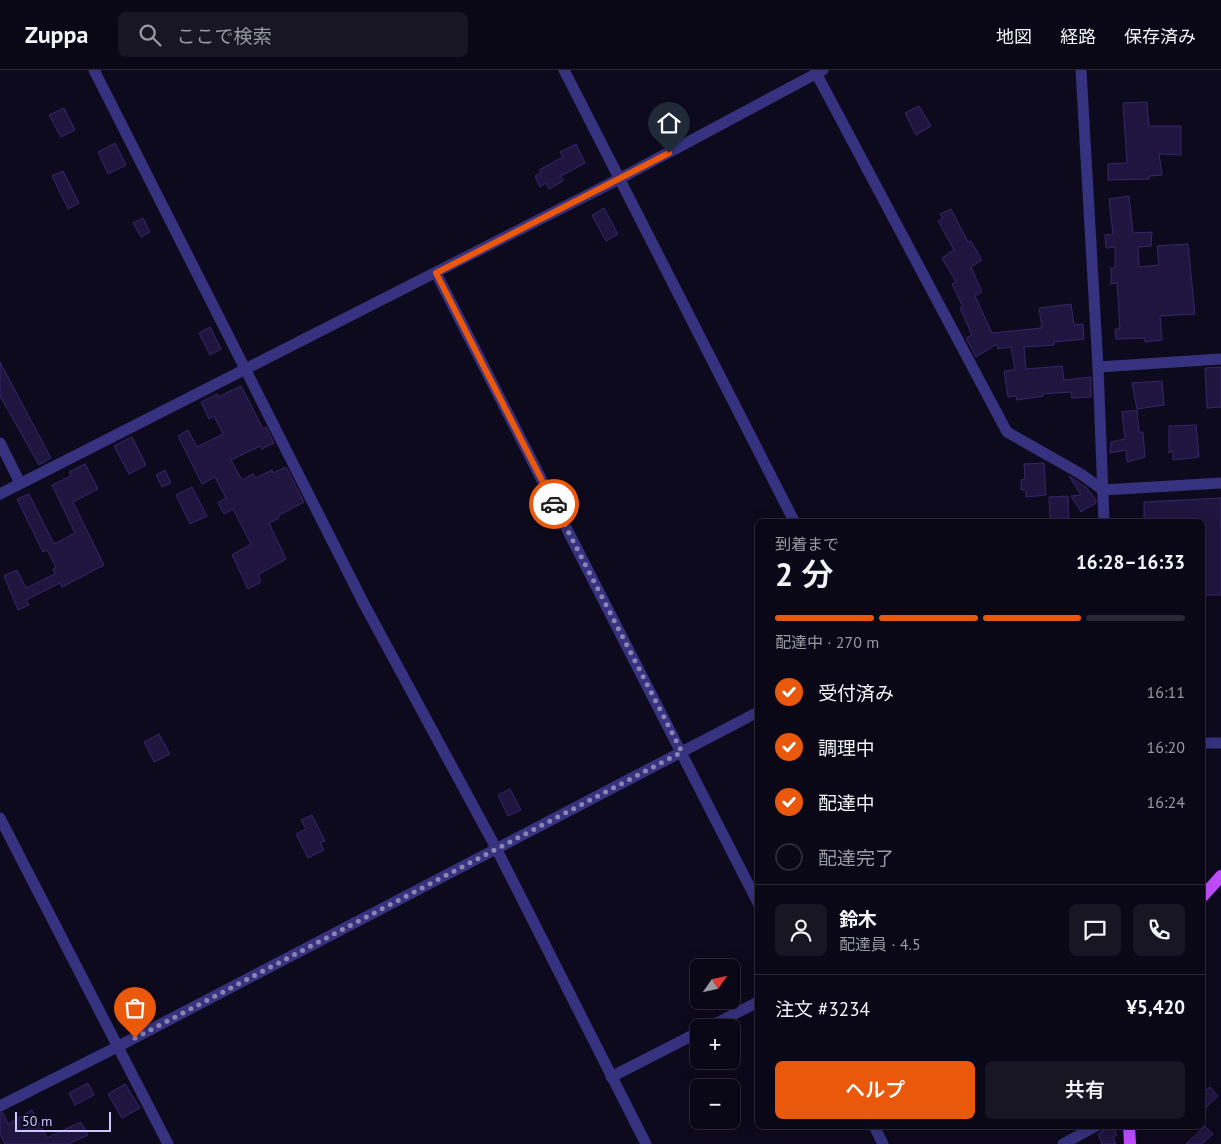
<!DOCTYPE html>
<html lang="ja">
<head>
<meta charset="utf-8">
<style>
	body { margin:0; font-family:"PT Sans","Noto Sans JP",sans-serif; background:#181623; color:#f1f3f6; height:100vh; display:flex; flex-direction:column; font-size:19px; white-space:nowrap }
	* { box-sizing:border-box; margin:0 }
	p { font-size:16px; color:#999aa1 }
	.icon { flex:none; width:28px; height:28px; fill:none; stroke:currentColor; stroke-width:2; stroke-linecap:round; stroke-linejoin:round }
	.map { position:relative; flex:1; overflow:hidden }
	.side { position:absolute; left:755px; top:449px; width:450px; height:610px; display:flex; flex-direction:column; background:#0a0816; border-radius:8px; box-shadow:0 5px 20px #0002,0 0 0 1px #2a2935 }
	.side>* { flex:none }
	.needle { width:32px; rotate:56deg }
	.tools { position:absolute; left:690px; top:889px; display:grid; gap:10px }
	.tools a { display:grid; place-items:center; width:50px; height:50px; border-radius:8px; background:#0a0816; box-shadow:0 5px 20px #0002,0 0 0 1px #2a2935; font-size:25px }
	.scale { position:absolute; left:15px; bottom:12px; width:96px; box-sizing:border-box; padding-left:5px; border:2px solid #cec6ff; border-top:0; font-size:14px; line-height:18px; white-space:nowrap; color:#cec6ff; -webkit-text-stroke:4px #0e0a1d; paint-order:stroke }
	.pin { position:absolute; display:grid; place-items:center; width:42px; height:42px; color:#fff; margin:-51px -21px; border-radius:50% 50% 50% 0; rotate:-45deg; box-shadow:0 0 5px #0007 }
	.pin .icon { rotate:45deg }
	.courier { position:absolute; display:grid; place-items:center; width:50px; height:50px; margin:-25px; border:4px solid #ea580c; border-radius:50%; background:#fff; color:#222; box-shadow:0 1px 6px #0007 }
	.summary em { font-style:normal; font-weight:600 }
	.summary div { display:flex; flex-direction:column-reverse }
	.summary { display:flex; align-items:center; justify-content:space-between; height:85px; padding:0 20px }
	h1 { font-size:32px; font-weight:600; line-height:38px }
	.bar { display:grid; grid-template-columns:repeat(4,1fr); gap:8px 5px; align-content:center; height:60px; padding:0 20px }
	.bar i { height:6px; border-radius:4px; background:#2a2935 }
	.bar .on { background:#ea580c }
	.bar p { grid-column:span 4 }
	.line { display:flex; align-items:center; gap:12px; padding:0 20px; border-top:1px solid #2a2935 }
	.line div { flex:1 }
	.round { display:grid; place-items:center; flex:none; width:52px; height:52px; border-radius:8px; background:#181623 }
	ol { padding:0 20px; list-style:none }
	li { display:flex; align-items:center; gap:15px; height:55px }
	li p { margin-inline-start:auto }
	li .icon { padding:5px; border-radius:50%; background:#ea580c; color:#fff; stroke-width:4 }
	li:last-child { color:#999aa1 }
	li i { width:28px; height:28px; border:2px solid #2a2935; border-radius:50% }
	.cta { display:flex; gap:10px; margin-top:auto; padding:10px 20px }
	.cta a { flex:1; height:58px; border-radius:8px; background:#ea580c; color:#fff; font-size:20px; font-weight:600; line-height:58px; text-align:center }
	.cta a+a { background:#181623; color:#f1f3f6 }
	header { display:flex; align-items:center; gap:30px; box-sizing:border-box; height:70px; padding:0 25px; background:#0a0816; border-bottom:1px solid #2a2935 }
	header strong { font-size:24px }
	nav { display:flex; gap:28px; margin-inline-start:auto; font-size:18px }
	.search { width:350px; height:45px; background:#181623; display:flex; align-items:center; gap:12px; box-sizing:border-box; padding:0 18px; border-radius:8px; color:#999aa1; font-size:19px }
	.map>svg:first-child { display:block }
	.building { fill:#1f153f; stroke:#36266c }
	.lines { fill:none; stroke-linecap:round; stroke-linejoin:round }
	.minor { stroke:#37327f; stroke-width:11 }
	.primary { stroke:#c24dff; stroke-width:12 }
	.done { stroke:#8b84b0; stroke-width:5; stroke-dasharray:0 9 }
	.route { stroke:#ea580c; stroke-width:6 }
</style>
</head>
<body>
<header>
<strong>Zuppa</strong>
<div class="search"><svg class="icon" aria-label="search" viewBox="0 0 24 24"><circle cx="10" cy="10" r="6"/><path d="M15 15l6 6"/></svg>ここで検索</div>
<nav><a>地図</a><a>経路</a><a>保存済み</a></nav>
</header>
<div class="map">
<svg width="1221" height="1074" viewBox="0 0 1221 1074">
	<rect width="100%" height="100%" fill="#0e0a1d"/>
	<g class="building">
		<polygon points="1147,32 1149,56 1181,56 1181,85 1159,84 1162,105 1149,106 1149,109 1108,110 1108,94 1127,93 1123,33"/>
		<polygon points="919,36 931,56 916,65 905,43"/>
		<polygon points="64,38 75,60 61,67 49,45"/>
		<polygon points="115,73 126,95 108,104 98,82"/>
		<polygon points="576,74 585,93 561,106 563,111 549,119 546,113 540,117 535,106 541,103 539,100 563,87 560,82"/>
		<polygon points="63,101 79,133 68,139 52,106"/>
		<polygon points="1129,126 1133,163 1152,162 1151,176 1138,177 1139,197 1159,195 1157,176 1188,174 1195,244 1160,246 1162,270 1145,272 1145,268 1116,269 1115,259 1120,259 1117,213 1111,214 1111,198 1115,198 1115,177 1106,178 1105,165 1113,164 1109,129"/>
		<polygon points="604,138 618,164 606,171 592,145"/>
		<polygon points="951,139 968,172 971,171 982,190 971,197 982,222 975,226 992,263 1042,258 1039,238 1071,234 1074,255 1083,254 1084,269 1054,272 1054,275 1024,277 1026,299 1062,296 1064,310 1091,307 1091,327 1072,328 1071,322 1042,324 1043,326 1017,330 1016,326 1008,327 1004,301 1015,300 1011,277 998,279 997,274 976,287 966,268 972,265 960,238 963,237 952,214 956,212 942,188 954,180 938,151 943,148 940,144"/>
		<polygon points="143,148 150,162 141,167 133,153"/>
		<polygon points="210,257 221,279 210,285 199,263"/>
		<polygon points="0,292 51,388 39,395 0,326"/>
		<polygon points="1221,297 1221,337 1207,338 1205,298"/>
		<polygon points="1162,311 1164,335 1137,339 1132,313"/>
		<polygon points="241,316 263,359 266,357 274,373 262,379 260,376 231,390 242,410 253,404 256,408 272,400 273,403 286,397 304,432 278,446 279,448 269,453 286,489 258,505 261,512 248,519 232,485 251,474 233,439 224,444 218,433 226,428 215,407 202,414 178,366 188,360 197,377 223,364 214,346 209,349 201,332 217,324 218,327"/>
		<polygon points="1137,340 1139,362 1143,362 1145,387 1127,392 1126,380 1110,383 1111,372 1125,369 1122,342"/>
		<polygon points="1196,355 1199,387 1173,390 1173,381 1169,383 1169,356"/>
		<polygon points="132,367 146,395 129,404 114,376"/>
		<polygon points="1044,393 1046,425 1026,427 1026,420 1021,420 1021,410 1025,409 1024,394"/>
		<polygon points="85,394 98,419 73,432 104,495 62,517 60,513 26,530 29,535 18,540 4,506 17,500 26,518 55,504 53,499 56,497 47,480 43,482 17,429 29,424 54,474 75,463 52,415 71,406 69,402"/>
		<polygon points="165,400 171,413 162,417 156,405"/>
		<polygon points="1069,406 1087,418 1096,430 1096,433 1081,442 1071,426 1081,425"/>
		<polygon points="192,417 207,446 190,454 176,425"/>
		<polygon points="1068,426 1069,451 1050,451 1049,427"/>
		<polygon points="1221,428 1221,525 1202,525 1202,451 1144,451 1144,432"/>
		<polygon points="159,664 170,684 154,692 144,672"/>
		<polygon points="510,719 521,740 508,746 498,725"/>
		<polygon points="312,745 325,771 320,773 324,780 308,788 296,764 306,759 301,750"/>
		<polygon points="88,1013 94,1025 75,1035 69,1023"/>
		<polygon points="125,1014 140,1038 122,1048 108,1024"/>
		<polygon points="1210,1017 1218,1026 1202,1041 1202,1023"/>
		<polygon points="32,1040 47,1068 81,1052 88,1065 68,1074 5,1074 0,1064 0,1043 3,1043 8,1054"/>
		<polygon points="1111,1056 1113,1056 1117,1065 1113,1067 1116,1074 1102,1074 1098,1064"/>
		<polygon points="1205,1056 1213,1064 1202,1074 1186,1074"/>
	</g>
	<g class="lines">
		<g class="minor">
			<polyline points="94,0 364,534 496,778 646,1074"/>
			<polyline points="564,0 794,451"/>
			<polyline points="1081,0 1098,297 1104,451"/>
			<polyline points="816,3 1007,362 1081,404 1103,420 1221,413"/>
			<polyline points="436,203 758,833"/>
			<polyline points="1098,297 1221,289"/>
			<polyline points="0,373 20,413"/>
			<polyline points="0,424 619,109 823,0"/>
			<polyline points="1202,673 1221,673"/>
			<polyline points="0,748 168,1074"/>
			<polyline points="707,958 758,932"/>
			<polyline points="611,1007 699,962"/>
			<polyline points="0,1036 117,977 758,642"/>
			<polyline points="874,1056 883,1074"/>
			<polyline points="1063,1074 1096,1056"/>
		</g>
		<g class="primary">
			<polyline points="1202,827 1221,806"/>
			<polyline points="1129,1056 1130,1074"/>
		</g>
	</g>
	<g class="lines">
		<polyline class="done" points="135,968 682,682 554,434"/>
		<polyline class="route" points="554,434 436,203 669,83"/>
	</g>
</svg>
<div class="tools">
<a><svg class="needle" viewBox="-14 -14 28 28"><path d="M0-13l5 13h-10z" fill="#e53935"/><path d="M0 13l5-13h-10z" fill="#999aa1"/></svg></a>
<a>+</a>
<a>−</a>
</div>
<div class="scale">50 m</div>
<div class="pin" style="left:135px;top:968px;background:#ea580c"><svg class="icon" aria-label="bag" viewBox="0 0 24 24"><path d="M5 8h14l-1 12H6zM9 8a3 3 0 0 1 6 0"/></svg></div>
<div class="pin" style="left:669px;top:83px;background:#1f2937"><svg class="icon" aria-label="home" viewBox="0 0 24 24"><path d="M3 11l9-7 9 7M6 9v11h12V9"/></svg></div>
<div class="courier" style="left:554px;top:434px"><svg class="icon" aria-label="car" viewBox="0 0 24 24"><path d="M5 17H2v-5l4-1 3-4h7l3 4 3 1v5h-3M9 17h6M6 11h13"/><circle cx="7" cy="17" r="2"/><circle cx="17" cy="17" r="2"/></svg></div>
<section class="side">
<div class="summary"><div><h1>2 分</h1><p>到着まで</p></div><em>16:28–16:33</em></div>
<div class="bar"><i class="on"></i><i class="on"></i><i class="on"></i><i></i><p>配達中 · 270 m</p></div>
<ol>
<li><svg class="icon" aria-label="check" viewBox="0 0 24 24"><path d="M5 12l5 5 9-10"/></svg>受付済み<p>16:11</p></li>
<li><svg class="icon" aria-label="check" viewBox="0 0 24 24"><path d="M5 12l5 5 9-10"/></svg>調理中<p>16:20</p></li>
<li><svg class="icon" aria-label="check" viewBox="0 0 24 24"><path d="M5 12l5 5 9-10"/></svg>配達中<p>16:24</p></li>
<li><i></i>配達完了</li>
</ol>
<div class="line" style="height:90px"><a class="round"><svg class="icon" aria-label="person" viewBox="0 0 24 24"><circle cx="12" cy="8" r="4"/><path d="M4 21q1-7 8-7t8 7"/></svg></a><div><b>鈴木</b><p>配達員 · 4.5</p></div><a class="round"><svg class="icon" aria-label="chat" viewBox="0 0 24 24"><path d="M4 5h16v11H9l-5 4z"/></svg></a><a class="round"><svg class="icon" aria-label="phone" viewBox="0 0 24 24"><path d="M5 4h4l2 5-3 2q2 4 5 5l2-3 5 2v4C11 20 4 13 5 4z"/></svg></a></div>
<div class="line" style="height:65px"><div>注文 #3234</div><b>¥5,420</b></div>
<div class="cta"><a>ヘルプ</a><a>共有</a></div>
</section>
</div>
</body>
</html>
